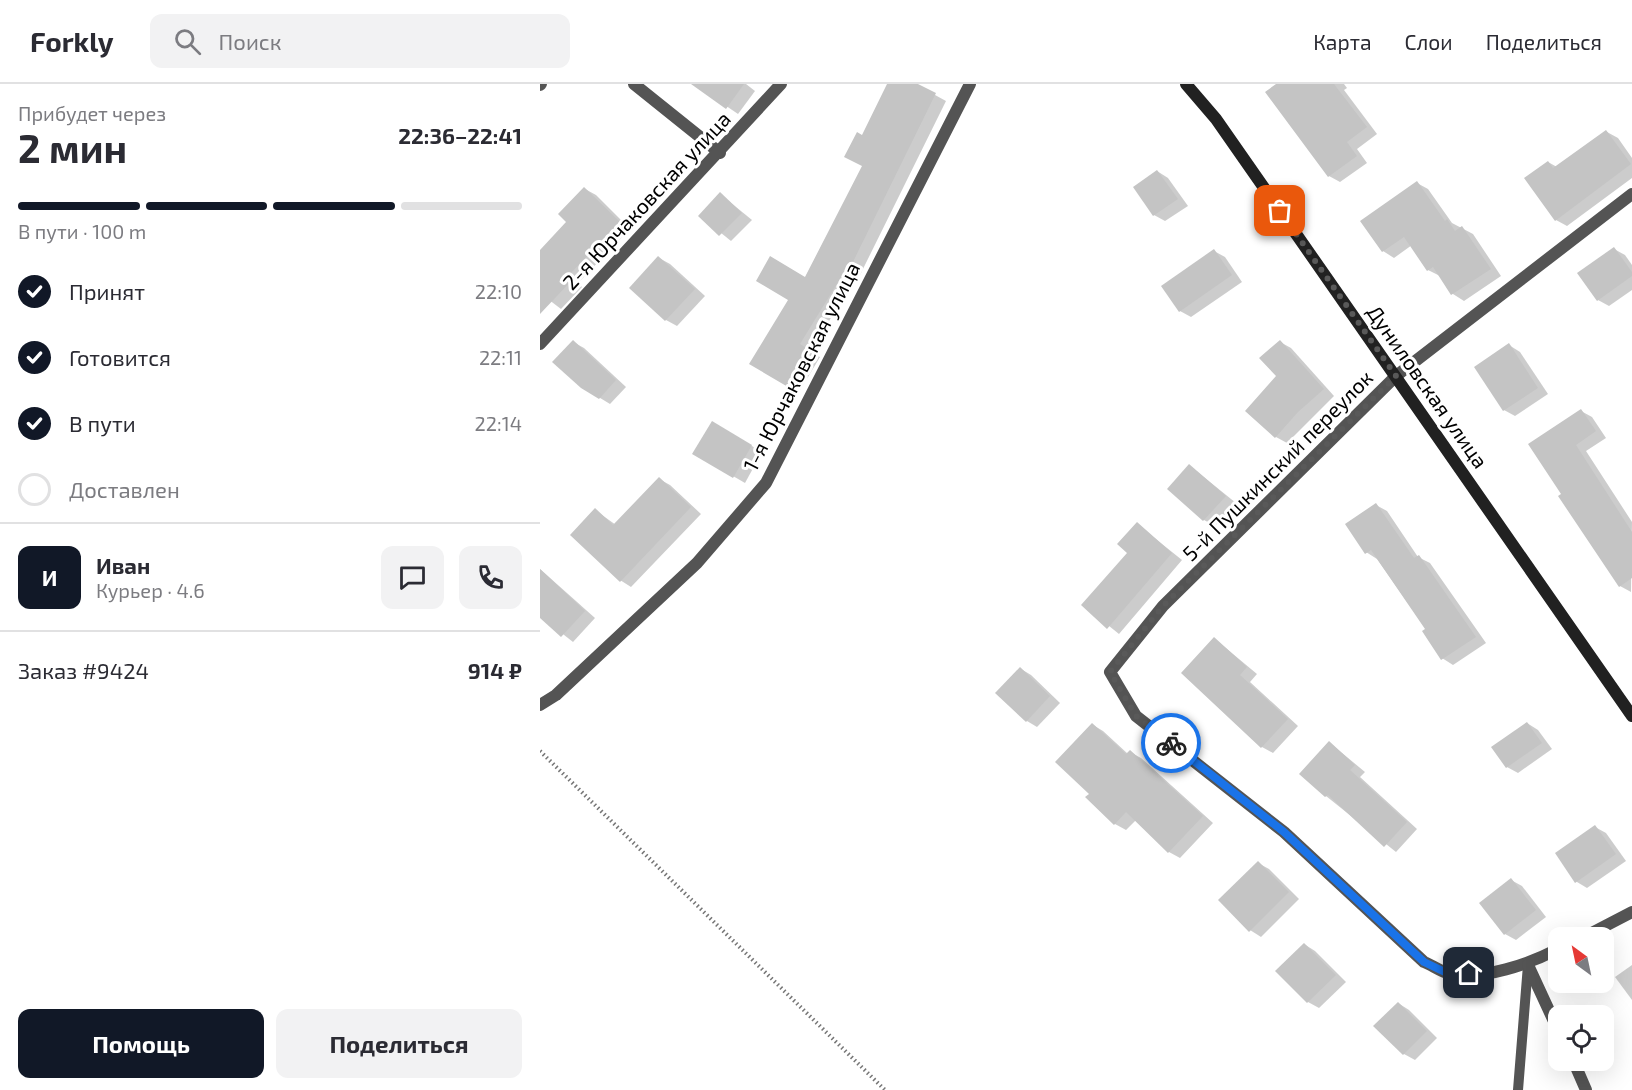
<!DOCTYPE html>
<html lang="ru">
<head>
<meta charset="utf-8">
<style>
	body { margin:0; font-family:"Exo 2",sans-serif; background:#f2f2f3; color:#2b2b33; height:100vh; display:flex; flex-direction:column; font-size:22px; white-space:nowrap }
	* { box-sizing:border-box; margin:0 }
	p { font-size:20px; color:#7c7c81 }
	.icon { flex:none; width:33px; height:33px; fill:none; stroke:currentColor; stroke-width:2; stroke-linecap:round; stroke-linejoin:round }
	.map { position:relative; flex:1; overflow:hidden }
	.sheet { display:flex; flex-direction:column; background:#fff; width:540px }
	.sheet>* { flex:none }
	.needle { width:39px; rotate:327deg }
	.tools { position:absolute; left:1008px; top:843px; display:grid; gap:12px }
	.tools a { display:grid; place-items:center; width:66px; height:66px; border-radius:12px; background:#fff; box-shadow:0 6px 24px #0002; font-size:30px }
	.pin { position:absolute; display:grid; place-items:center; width:51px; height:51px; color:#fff; margin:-26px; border-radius:12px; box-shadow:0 3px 9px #0006 }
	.courier { position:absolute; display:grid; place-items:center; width:60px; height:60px; margin:-30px; border:4px solid #1a73e8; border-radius:50%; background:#fff; color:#222; box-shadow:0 2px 8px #0007 }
	.head em { font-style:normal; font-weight:700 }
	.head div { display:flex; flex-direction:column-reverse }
	.head { display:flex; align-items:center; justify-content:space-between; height:102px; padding:0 18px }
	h1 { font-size:39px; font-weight:700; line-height:45px }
	.bar { display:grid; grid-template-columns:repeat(4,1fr); gap:9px 6px; align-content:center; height:72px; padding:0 18px }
	.bar i { height:8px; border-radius:4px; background:#e1e1e2 }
	.bar .on { background:#111827 }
	.bar p { grid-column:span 4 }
	.line { display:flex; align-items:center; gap:15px; padding:0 18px; border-top:2px solid #e1e1e2 }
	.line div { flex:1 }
	.round { display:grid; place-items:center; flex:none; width:63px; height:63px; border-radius:12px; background:#f2f2f3 }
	ol { padding:0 18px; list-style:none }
	li { display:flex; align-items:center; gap:18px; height:66px }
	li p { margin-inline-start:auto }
	li .icon { padding:6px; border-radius:50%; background:#111827; color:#fff; stroke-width:4 }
	li:last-child { color:#7c7c81 }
	li i { width:33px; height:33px; border:3px solid #e1e1e2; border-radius:50% }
	.cta { display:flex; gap:12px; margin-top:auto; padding:12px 18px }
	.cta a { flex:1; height:69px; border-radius:12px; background:#111827; color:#fff; font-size:24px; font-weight:700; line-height:69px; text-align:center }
	.cta a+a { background:#f2f2f3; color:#2b2b33 }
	header { display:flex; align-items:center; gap:36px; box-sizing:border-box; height:84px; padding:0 30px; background:#fff; border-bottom:2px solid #e1e1e2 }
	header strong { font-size:28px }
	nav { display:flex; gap:33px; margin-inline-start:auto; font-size:21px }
	.search { width:420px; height:54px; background:#f2f2f3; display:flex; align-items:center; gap:15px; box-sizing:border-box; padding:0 21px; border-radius:12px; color:#7c7c81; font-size:22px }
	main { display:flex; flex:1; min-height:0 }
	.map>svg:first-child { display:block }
	.shadow { fill:#0003 }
	.building { fill:#c4c4c4 }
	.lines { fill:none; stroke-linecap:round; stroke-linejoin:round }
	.path { stroke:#767676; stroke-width:4; stroke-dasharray:1.5 3; stroke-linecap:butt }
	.service { stroke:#545454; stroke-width:10 }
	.minor { stroke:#545454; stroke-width:12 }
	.secondary { stroke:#212121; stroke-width:12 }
	.done { stroke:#595959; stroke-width:6; stroke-dasharray:0 10.8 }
	.route { stroke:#1a73e8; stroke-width:8 }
	.labels { text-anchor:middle; stroke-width:6; stroke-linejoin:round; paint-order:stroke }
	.street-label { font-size:21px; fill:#000; stroke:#fff }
</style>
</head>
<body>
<header>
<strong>Forkly</strong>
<div class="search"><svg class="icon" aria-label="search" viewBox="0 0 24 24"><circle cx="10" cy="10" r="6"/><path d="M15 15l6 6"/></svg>Поиск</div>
<nav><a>Карта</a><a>Слои</a><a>Поделиться</a></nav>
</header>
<main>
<section class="sheet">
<div class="head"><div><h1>2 мин</h1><p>Прибудет через</p></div><em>22:36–22:41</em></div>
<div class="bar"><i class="on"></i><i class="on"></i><i class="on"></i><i></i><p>В пути · 100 m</p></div>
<ol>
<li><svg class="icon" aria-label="check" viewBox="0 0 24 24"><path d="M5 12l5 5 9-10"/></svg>Принят<p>22:10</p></li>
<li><svg class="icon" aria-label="check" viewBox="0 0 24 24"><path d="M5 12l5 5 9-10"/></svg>Готовится<p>22:11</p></li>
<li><svg class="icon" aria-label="check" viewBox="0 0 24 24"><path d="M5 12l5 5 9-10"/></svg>В пути<p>22:14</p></li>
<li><i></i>Доставлен</li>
</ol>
<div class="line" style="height:108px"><b class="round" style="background:#111827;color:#fff">И</b><div><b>Иван</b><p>Курьер · 4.6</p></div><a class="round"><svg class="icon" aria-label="chat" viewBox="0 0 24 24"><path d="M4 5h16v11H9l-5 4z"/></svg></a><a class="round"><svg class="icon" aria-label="phone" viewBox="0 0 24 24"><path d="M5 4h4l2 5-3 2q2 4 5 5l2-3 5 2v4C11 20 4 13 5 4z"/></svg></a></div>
<div class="line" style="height:78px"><div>Заказ #9424</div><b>914 ₽</b></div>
<div class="cta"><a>Помощь</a><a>Поделиться</a></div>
</section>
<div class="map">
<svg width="1092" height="1006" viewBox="0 0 1092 1006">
	<rect width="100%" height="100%" fill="#fff"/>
	<g class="shadow">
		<polygon points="154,0 206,0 215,7 198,30"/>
		<polygon points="349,0 375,0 406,17 320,191 318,190 270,268 280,273 259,308 212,280 265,194 323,82 323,53"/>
		<polygon points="738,0 804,0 807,4 804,6 837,50 817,65 827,79 800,98 789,92"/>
		<polygon points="1067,48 1078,54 1092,74 1092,94 1027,142 1016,136 986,94 1008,78 1017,83"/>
		<polygon points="617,87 628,94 648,122 625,137 614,131"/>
		<polygon points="877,99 888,105 912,139 933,150 961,192 924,217 913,210 900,192 888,186 872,161 854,174 843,167"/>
		<polygon points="45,105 56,111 90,145 38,199 42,203 21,225 0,209 0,168 28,138"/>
		<polygon points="180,110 212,136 191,157 160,132"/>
		<polygon points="1074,165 1085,171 1092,181 1092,206 1069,222 1058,216"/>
		<polygon points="674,167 685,173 702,198 651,233 640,227 623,203"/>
		<polygon points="119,174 130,180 165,212 137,242 126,236 91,204"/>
		<polygon points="33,258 44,264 86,303 70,320 42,303"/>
		<polygon points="740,258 751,264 794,312 747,359 736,353"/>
		<polygon points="969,261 980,268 1008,310 975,332 964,326"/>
		<polygon points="1041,327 1052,333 1066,354 1046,367 1092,438 1091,508 1080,502 1023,410"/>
		<polygon points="173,339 222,368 205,399 155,370"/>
		<polygon points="650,382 696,419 675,442 664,436"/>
		<polygon points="119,395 130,401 161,430 91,503 80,496 55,426 76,441"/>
		<polygon points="836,421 847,427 878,473 890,479 946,559 913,581 902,574 887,546 837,475 826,468"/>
		<polygon points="597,440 642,476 579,550 543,521 589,469"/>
		<polygon points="0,485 55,534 33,558 0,532"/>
		<polygon points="675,555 717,590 710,598 758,642 733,669 722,663 643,589"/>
		<polygon points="481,585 491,591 520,619 497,643 487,637"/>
		<polygon points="987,639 998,646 1012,665 978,689 967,683"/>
		<polygon points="553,641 563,647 588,670 590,668 601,674 673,739 640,774 629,768 596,736 586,746 575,740 551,709"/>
		<polygon points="790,659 825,688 820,693 877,745 856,768 786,712"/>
		<polygon points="1055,743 1066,749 1086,777 1047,804 1037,798 1017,770"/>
		<polygon points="718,779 729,785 759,815 721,853 710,846"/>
		<polygon points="971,796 982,802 1006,833 976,856 965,850"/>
		<polygon points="764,860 775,867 806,898 779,924 768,918 737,887"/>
		<polygon points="1092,881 1092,916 1075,893"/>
		<polygon points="858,919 869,926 897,954 875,976 864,970 835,942"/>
	</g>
	<g class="building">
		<polygon points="151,0 204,0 186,25"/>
		<polygon points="347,0 378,0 396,9 309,186 306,185 260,260 270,266 248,303 209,280 248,216 216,197 230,172 265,193 322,82 304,73 317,48 322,51"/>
		<polygon points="736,0 794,0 827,43 807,58 817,72 788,93 725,8"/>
		<polygon points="1066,46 1091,80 1015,137 984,94 1008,77 1013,84"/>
		<polygon points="617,86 638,115 613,132 593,103"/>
		<polygon points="877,97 905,137 907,135 915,147 922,142 951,185 911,211 893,183 887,187 864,153 842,168 820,137"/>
		<polygon points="44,103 80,138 28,192 32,196 0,230 0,166 26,138 18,130"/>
		<polygon points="180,108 202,129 179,152 158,132"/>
		<polygon points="1074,163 1092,188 1092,192 1057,217 1037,189"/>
		<polygon points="674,165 692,191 639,228 621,202"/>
		<polygon points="118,172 155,205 125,237 89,204"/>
		<polygon points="33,256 76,296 59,315 41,304 12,278"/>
		<polygon points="740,256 784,305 758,328 735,354 705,327 736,292 719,274"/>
		<polygon points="969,259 998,304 963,327 934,283"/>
		<polygon points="1041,325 1056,347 1036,361 1092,448 1092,494 1079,503 1018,412 1021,410 988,360"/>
		<polygon points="172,337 212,361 193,394 152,370"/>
		<polygon points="649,380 686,412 663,437 627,405"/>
		<polygon points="119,393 151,423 80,498 30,451 55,424 73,441"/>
		<polygon points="836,419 874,474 879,471 936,553 901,576 882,547 885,545 831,466 825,470 805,440"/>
		<polygon points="597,438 632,469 567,545 541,521 587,469 577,460"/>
		<polygon points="0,485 45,527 21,553 0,534"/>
		<polygon points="674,553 707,583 700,591 748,635 721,664 641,589"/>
		<polygon points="480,583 510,612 486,638 455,609"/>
		<polygon points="987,638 1002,659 966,684 951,663"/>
		<polygon points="552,639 586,670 590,666 663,732 628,769 586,728 574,741 545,713 549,710 515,678"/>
		<polygon points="789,657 815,681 810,686 867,738 844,763 788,711 785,713 759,690"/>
		<polygon points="1055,741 1076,770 1035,799 1015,769"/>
		<polygon points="718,777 749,808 709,848 678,816"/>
		<polygon points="971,794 996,826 964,851 939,819"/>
		<polygon points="764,859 796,891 767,919 735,887"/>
		<polygon points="858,918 887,947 863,971 833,942"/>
	</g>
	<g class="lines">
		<polyline class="path" points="0,667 345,1006"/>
		<polyline class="service" points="978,1006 988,881"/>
		<g class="minor">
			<polyline points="94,0 180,69"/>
			<polyline points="0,1 1,0"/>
			<polyline points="0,260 241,0"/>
			<polyline points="0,621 16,611 157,479 226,399 430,0"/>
			<polyline points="1042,854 1092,828"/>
			<path d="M1018,865C989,880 944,896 910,890C901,888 892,881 884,878L744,748L596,632L570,588L623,522L856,292L1092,110"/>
			<polyline points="988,881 1018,946"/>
			<polyline points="1033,976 1046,1006"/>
		</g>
		<polyline class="secondary" points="646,0 676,35 1092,632"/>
	</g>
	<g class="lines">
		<polyline class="done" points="631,659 596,632 570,588 623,522 856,292 740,127"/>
		<polyline class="route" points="631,659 744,748 884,878 909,890 929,889"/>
	</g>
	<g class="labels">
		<g class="street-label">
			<text transform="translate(107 117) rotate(-47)" y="7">2-я Юрчаковская улица</text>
			<text transform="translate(262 283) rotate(-63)" y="7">1-я Юрчаковская улица</text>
			<text transform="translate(887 303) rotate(55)" y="7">Дуниловская улица</text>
			<text transform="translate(738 382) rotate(-45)" y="7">5-й Пушкинский переулок</text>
		</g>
	</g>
</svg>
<div class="tools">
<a><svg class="needle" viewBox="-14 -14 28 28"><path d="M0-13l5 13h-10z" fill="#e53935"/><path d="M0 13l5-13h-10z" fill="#7c7c81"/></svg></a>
<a><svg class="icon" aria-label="locate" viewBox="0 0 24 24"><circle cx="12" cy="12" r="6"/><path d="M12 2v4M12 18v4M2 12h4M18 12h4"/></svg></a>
</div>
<div class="pin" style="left:740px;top:127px;background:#ea580c"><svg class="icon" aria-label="bag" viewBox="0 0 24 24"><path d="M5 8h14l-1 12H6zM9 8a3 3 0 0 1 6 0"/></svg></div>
<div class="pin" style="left:929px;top:889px;background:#1f2937"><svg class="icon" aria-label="home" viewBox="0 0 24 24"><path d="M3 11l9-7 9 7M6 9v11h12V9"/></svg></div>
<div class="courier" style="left:631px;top:659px"><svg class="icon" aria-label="bike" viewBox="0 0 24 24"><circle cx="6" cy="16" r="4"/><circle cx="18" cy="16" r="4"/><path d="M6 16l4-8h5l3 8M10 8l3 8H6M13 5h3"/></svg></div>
</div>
</main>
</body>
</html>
